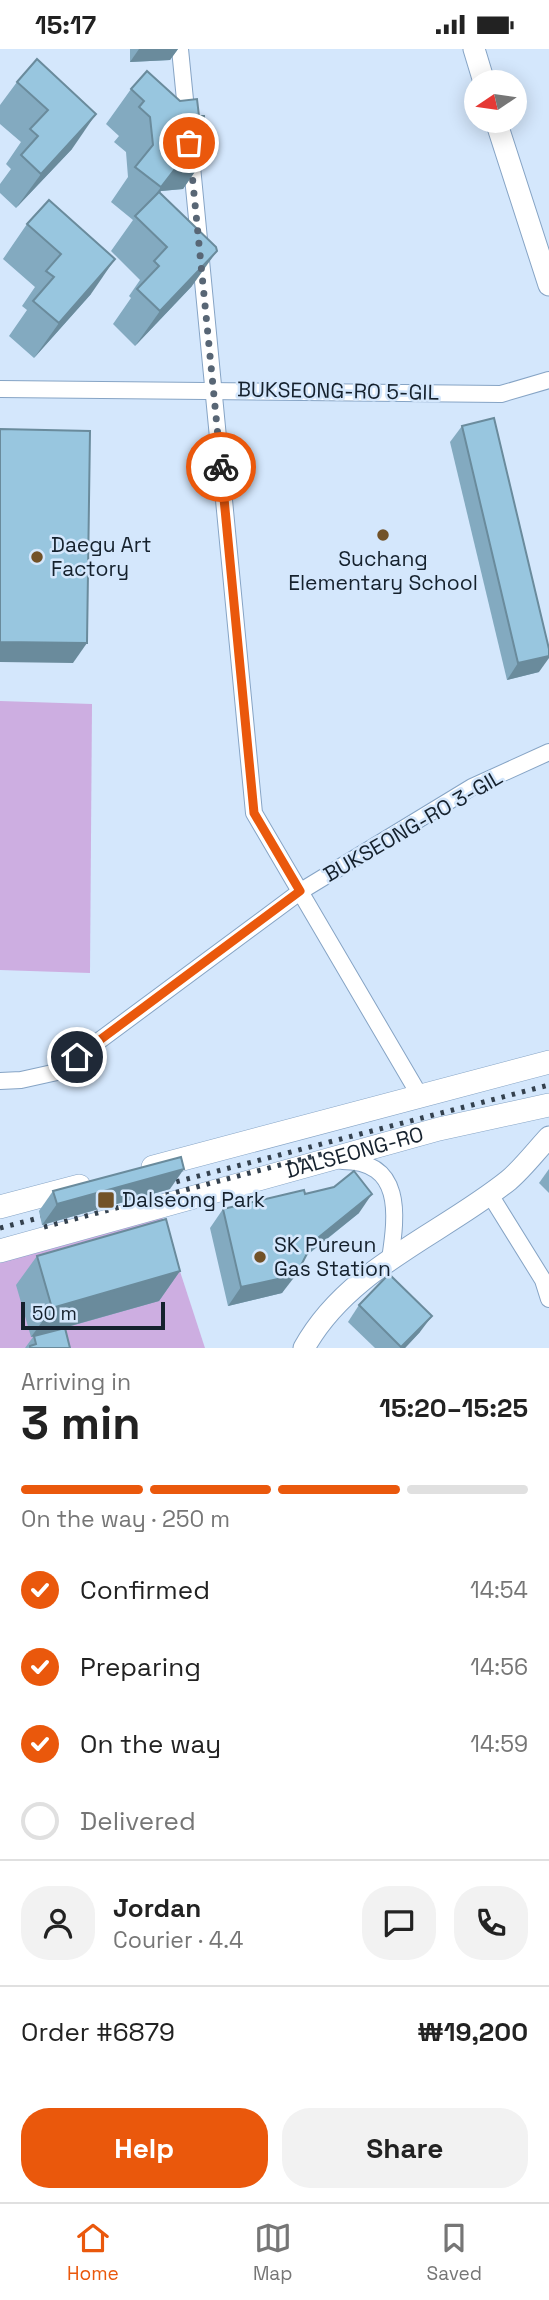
<!DOCTYPE html>
<html lang="en">
<head>
<meta charset="utf-8">
<style>
	body { margin:0; font-family:"Space Grotesk",sans-serif; background:#f2f2f2; color:#222; height:100vh; display:flex; flex-direction:column; font-size:26px; white-space:nowrap }
	* { box-sizing:border-box; margin:0 }
	p { font-size:23px; color:#767676 }
	.icon { flex:none; width:38px; height:38px; fill:none; stroke:currentColor; stroke-width:2; stroke-linecap:round; stroke-linejoin:round }
	.map { position:relative; height:1299px; overflow:hidden }
	.panel { display:flex; flex-direction:column; background:#fff; flex:1 }
	.panel>* { flex:none }
	.needle { width:46px; rotate:257deg }
	.buttons { position:absolute; left:464px; top:21px; display:grid; gap:14px }
	.buttons a { display:grid; place-items:center; width:63px; height:63px; border-radius:50%; background:#fff; box-shadow:0 4px 18px #0003; font-size:35px }
	.scale { position:absolute; left:21px; bottom:18px; width:144px; box-sizing:border-box; padding-left:7px; border:4px solid #15212d; border-top:0; font-size:19px; line-height:24px; white-space:nowrap; color:#15212d; -webkit-text-stroke:5px #d4e7fc; paint-order:stroke }
	.pin { position:absolute; display:grid; place-items:center; width:60px; height:60px; color:#fff; margin:-30px; border:4px solid #fff; border-radius:50%; box-shadow:0 2px 7px #0007 }
	.courier { position:absolute; display:grid; place-items:center; width:70px; height:70px; margin:-35px; border:5px solid #ea580c; border-radius:50%; background:#fff; color:#222; box-shadow:0 2px 9px #0007 }
	.summary em { font-style:normal; font-weight:700 }
	.summary div { display:flex; flex-direction:column-reverse }
	.summary { display:flex; align-items:center; justify-content:space-between; height:119px; padding:0 21px }
	h1 { font-size:46px; font-weight:700; line-height:52px }
	.bar { display:grid; grid-template-columns:repeat(4,1fr); gap:10px 7px; align-content:center; height:84px; padding:0 21px }
	.bar i { height:9px; border-radius:5px; background:#e0e0e0 }
	.bar .current { background:#ea580c }
	.bar p { grid-column:span 4 }
	.line { display:flex; align-items:center; gap:18px; padding:0 21px; border-top:2px solid #e0e0e0 }
	.line div { flex:1 }
	.round { display:grid; place-items:center; flex:none; width:74px; height:74px; border-radius:28px; background:#f2f2f2 }
	ol { padding:0 21px; list-style:none }
	li { display:flex; align-items:center; gap:21px; height:77px }
	li p { margin-inline-start:auto }
	li .icon { padding:7px; border-radius:50%; background:#ea580c; color:#fff; stroke-width:4 }
	li:last-child { color:#767676 }
	li i { width:38px; height:38px; border:4px solid #e0e0e0; border-radius:50% }
	.action { display:flex; gap:14px; margin-top:auto; padding:14px 21px }
	.action a { flex:1; height:80px; border-radius:28px; background:#ea580c; color:#fff; font-size:28px; font-weight:700; line-height:80px; text-align:center }
	.action a+a { background:#f2f2f2; color:#222 }
	.status { display:flex; justify-content:space-between; align-items:center; height:49px; padding:0 35px; background:#fff; direction:ltr }
	.status svg { height:19px; fill:currentColor }
	.menu { display:flex; justify-content:space-around; align-items:center; height:98px; border-top:2px solid #e0e0e0; background:#fff; font-size:19px; color:#767676 }
	.menu a { display:grid; justify-items:center; gap:4px }
	.menu .current { color:#ea580c }
	.map>svg:first-child { display:block }
	.green { fill:#cdaee1 }
	.lines { fill:none; stroke-linecap:round; stroke-linejoin:round }
	.minor-casing { stroke:#86a4c5; stroke-width:18 }
	.tertiary-casing { stroke:#86a4c5; stroke-width:23 }
	.secondary-casing { stroke:#86a4c5; stroke-width:24 }
	.minor { stroke:#fff; stroke-width:16 }
	.tertiary { stroke:#fff; stroke-width:21 }
	.secondary { stroke:#fff; stroke-width:23 }
	.rail { stroke:#34414e; stroke-width:5; stroke-dasharray:3.5 7; stroke-linecap:butt }
	.wall { fill:#83aac0 }
	.shaded-wall { fill:#6a8b9c }
	.building { fill:#98c6df; stroke:#6a8b9c; stroke-width:2 }
	.done { stroke:#586675; stroke-width:7; stroke-dasharray:0 12.6 }
	.route { stroke:#ea580c; stroke-width:9 }
	.poi-dot { fill:#725228; stroke:#d4e7fc; stroke-width:2.5 }
	.labels { text-anchor:middle; stroke-width:5; stroke-linejoin:round; paint-order:stroke }
	.street-label { font-size:21px; fill:#15212d; stroke:#d4e7fc }
	.poi-label { font-size:21px; fill:#15212d; stroke:#d4e7fc; text-anchor:start }
</style>
</head>
<body>
<div class="status"><b>15:17</b><svg viewBox="0 0 49 12"><path d="M0 12V9h3v3zM5 12V6h3v6zM10 12V3h3v9zM15 12V0h3v12zM26 1h20v11H26zM47 4h2v5h-2z"/></svg></div>
<div class="map">
<svg width="549" height="1299" viewBox="0 0 549 1299">
	<rect width="100%" height="100%" fill="#d4e7fc"/>
	<g class="green">
		<polygon points="0,652 92,655 90,924 0,921"/>
		<polygon points="159,1158 205,1299 0,1299 0,1202"/>
	</g>
	<g class="lines">
		<g class="minor-casing">
			<g id="minor">
				<polyline points="180,0 187,71"/>
				<polyline points="191,107 254,764 420,1047"/>
				<polyline points="0,340 501,345 549,331"/>
				<polyline points="0,1032 21,1031 57,1023 301,842 472,738 549,703"/>
				<path d="M342,1112C403,1112 397,1165 390,1210"/>
				<polyline points="489,1144 543,1231 549,1250"/>
			</g>
		</g>
		<g class="tertiary-casing">
			<g id="tertiary">
				<polyline points="474,0 484,33"/>
				<polyline points="496,72 549,236"/>
				<path d="M304,1299C348,1219 441,1186 509,1131C523,1119 536,1102 549,1088"/>
			</g>
		</g>
		<g class="secondary-casing">
			<g id="secondary">
				<polyline points="153,1118 549,1013"/>
				<polyline points="0,1158 79,1137"/>
				<path id="s1" d="M0,1202L439,1080L549,1056"/>
			</g>
		</g>
		<use href="#minor" class="minor"/>
		<use href="#tertiary" class="tertiary"/>
		<use href="#secondary" class="secondary"/>
		<g class="rail">
			<polyline points="156,1138 549,1036"/>
			<polyline points="44,1178 322,1105"/>
			<polyline points="0,1179 58,1164"/>
		</g>
	</g>
	<g class="wall">
		<polygon points="130,0 178,0 170,11 130,13"/>
		<polygon points="37,10 72,100 16,159 0,144 0,135 11,120 6,115 21,93 0,75 0,56 17,33"/>
		<polygon points="131,40 180,52 199,67 207,105 183,140 161,142 160,143 192,237 135,297 113,275 131,249 129,247 140,231 111,202 133,171 111,153 128,128 126,103 114,93 119,87 106,75"/>
		<polygon points="49,151 91,245 34,309 9,287 27,261 22,257 35,238 3,210 27,175"/>
		<polygon points="462,377 539,623 507,631 450,393"/>
		<polygon points="549,1120 549,1144 539,1134"/>
		<polygon points="170,1140 42,1176 39,1162 53,1142"/>
		<polygon points="305,1145 359,1164 305,1208 282,1244 228,1257 210,1179 223,1160"/>
		<polygon points="37,1207 180,1222 159,1252 50,1283 70,1299 25,1299 33,1288 31,1288 16,1236"/>
		<polygon points="359,1256 420,1283 405,1299 375,1299 348,1273"/>
	</g>
	<g class="shaded-wall">
		<polygon points="139,0 178,0 170,11 130,13"/>
		<polygon points="96,65 72,100 16,159 41,125"/>
		<polygon points="207,105 183,140 161,142 136,173 161,138 185,107"/>
		<polygon points="217,202 192,237 135,297 160,262"/>
		<polygon points="115,210 91,245 34,309 59,274"/>
		<polygon points="0,593 87,594 73,614 0,613"/>
		<polygon points="549,607 549,609 539,623 507,631 518,614"/>
		<polygon points="184,1120 170,1140 42,1176 57,1155"/>
		<polygon points="372,1145 359,1164 299,1212 313,1193"/>
		<polygon points="180,1222 159,1252 31,1288 52,1259"/>
		<polygon points="296,1226 282,1244 228,1257 241,1238"/>
		<polygon points="432,1267 420,1283 405,1299 401,1299"/>
	</g>
	<g class="building">
		<polygon points="37,10 96,65 41,125 21,106 38,87 30,80 48,61 17,33"/>
		<polygon points="147,22 180,52 197,50 199,67 204,67 207,105 185,107 161,138 135,118 153,96 150,68 139,58 144,52 131,40"/>
		<polygon points="159,143 216,198 217,202 160,262 137,240 159,217 154,212 167,198 135,167"/>
		<polygon points="49,151 115,210 59,274 33,252 54,228 46,222 61,205 27,175"/>
		<polygon points="494,369 549,600 549,607 518,614 462,377"/>
		<polygon points="0,380 90,382 87,594 0,593"/>
		<polygon points="181,1108 184,1120 57,1155 53,1142"/>
		<polygon points="354,1122 372,1145 313,1193 296,1226 241,1238 223,1160 304,1141 305,1145 334,1138"/>
		<polygon points="166,1170 180,1222 52,1259 37,1207"/>
		<polygon points="389,1225 432,1267 401,1298 359,1256"/>
		<polygon points="65,1279 70,1299 30,1299 30,1297 36,1295 34,1287"/>
	</g>
	<g class="lines">
		<polyline class="done" points="189,94 221,418"/>
		<polyline class="route" points="77,1008 300,842 254,764 221,418"/>
	</g>
	<g class="poi-dot">
		<circle cx="383" cy="486" r="7"/>
		<circle cx="37" cy="508" r="7"/>
		<rect x="97" y="1142" width="18" height="18" rx="3.5"/>
		<circle cx="260" cy="1208" r="7"/>
	</g>
	<g class="labels">
		<g class="street-label">
			<text transform="translate(338 342) rotate(1)" y="7">BUKSEONG-RO 5-GIL</text>
			<text transform="translate(413 777) rotate(-30)" y="7">BUKSEONG-RO 3-GIL</text>
			<text dy="7" stroke="none"><textPath href="#s1" startOffset="368">DALSEONG-RO</textPath></text>
		</g>
		<g class="poi-label">
			<text x="51" y="503">Daegu Art<tspan x="51" dy="24">Factory</tspan></text>
			<text x="383" y="517" text-anchor="middle">Suchang<tspan x="383" dy="24">Elementary School</tspan></text>
			<text x="122" y="1158">Dalseong Park</text>
			<text x="274" y="1203">SK Pureun<tspan x="274" dy="24">Gas Station</tspan></text>
		</g>
	</g>
</svg>
<div class="buttons">
<a><svg class="needle" viewBox="-14 -14 28 28"><path d="M0-13l5 13h-10z" fill="#e53935"/><path d="M0 13l5-13h-10z" fill="#767676"/></svg></a>
</div>
<div class="scale">50 m</div>
<div class="pin" style="left:189px;top:94px;background:#ea580c"><svg class="icon" aria-label="bag" viewBox="0 0 24 24"><path d="M5 8h14l-1 12H6zM9 8a3 3 0 0 1 6 0"/></svg></div>
<div class="pin" style="left:77px;top:1008px;background:#1f2937"><svg class="icon" aria-label="home" viewBox="0 0 24 24"><path d="M3 11l9-7 9 7M6 9v11h12V9"/></svg></div>
<div class="courier" style="left:221px;top:418px"><svg class="icon" aria-label="bike" viewBox="0 0 24 24"><circle cx="6" cy="16" r="4"/><circle cx="18" cy="16" r="4"/><path d="M6 16l4-8h5l3 8M10 8l3 8H6M13 5h3"/></svg></div>
</div>
<section class="panel">
<div class="summary"><div><h1>3 min</h1><p>Arriving in</p></div><em>15:20–15:25</em></div>
<div class="bar"><i class="current"></i><i class="current"></i><i class="current"></i><i></i><p>On the way · 250 m</p></div>
<ol>
<li><svg class="icon" aria-label="check" viewBox="0 0 24 24"><path d="M5 12l5 5 9-10"/></svg>Confirmed<p>14:54</p></li>
<li><svg class="icon" aria-label="check" viewBox="0 0 24 24"><path d="M5 12l5 5 9-10"/></svg>Preparing<p>14:56</p></li>
<li><svg class="icon" aria-label="check" viewBox="0 0 24 24"><path d="M5 12l5 5 9-10"/></svg>On the way<p>14:59</p></li>
<li><i></i>Delivered</li>
</ol>
<div class="line" style="height:126px"><a class="round"><svg class="icon" aria-label="person" viewBox="0 0 24 24"><circle cx="12" cy="8" r="4"/><path d="M4 21q1-7 8-7t8 7"/></svg></a><div><b>Jordan</b><p>Courier · 4.4</p></div><a class="round"><svg class="icon" aria-label="chat" viewBox="0 0 24 24"><path d="M4 5h16v11H9l-5 4z"/></svg></a><a class="round"><svg class="icon" aria-label="phone" viewBox="0 0 24 24"><path d="M5 4h4l2 5-3 2q2 4 5 5l2-3 5 2v4C11 20 4 13 5 4z"/></svg></a></div>
<div class="line" style="height:91px"><div>Order #6879</div><b>₩19,200</b></div>
<div class="action"><a>Help</a><a>Share</a></div>
</section>
<nav class="menu">
<a class="current"><svg class="icon" aria-label="home" viewBox="0 0 24 24"><path d="M3 11l9-7 9 7M6 9v11h12V9"/></svg>Home</a>
<a><svg class="icon" aria-label="map" viewBox="0 0 24 24"><path d="M3 6l6-2 6 2 6-2v14l-6 2-6-2-6 2zM9 4v14M15 6v14"/></svg>Map</a>
<a><svg class="icon" aria-label="saved" viewBox="0 0 24 24"><path d="M7 4h10v16l-5-4-5 4z"/></svg>Saved</a>
</nav>
</body>
</html>
